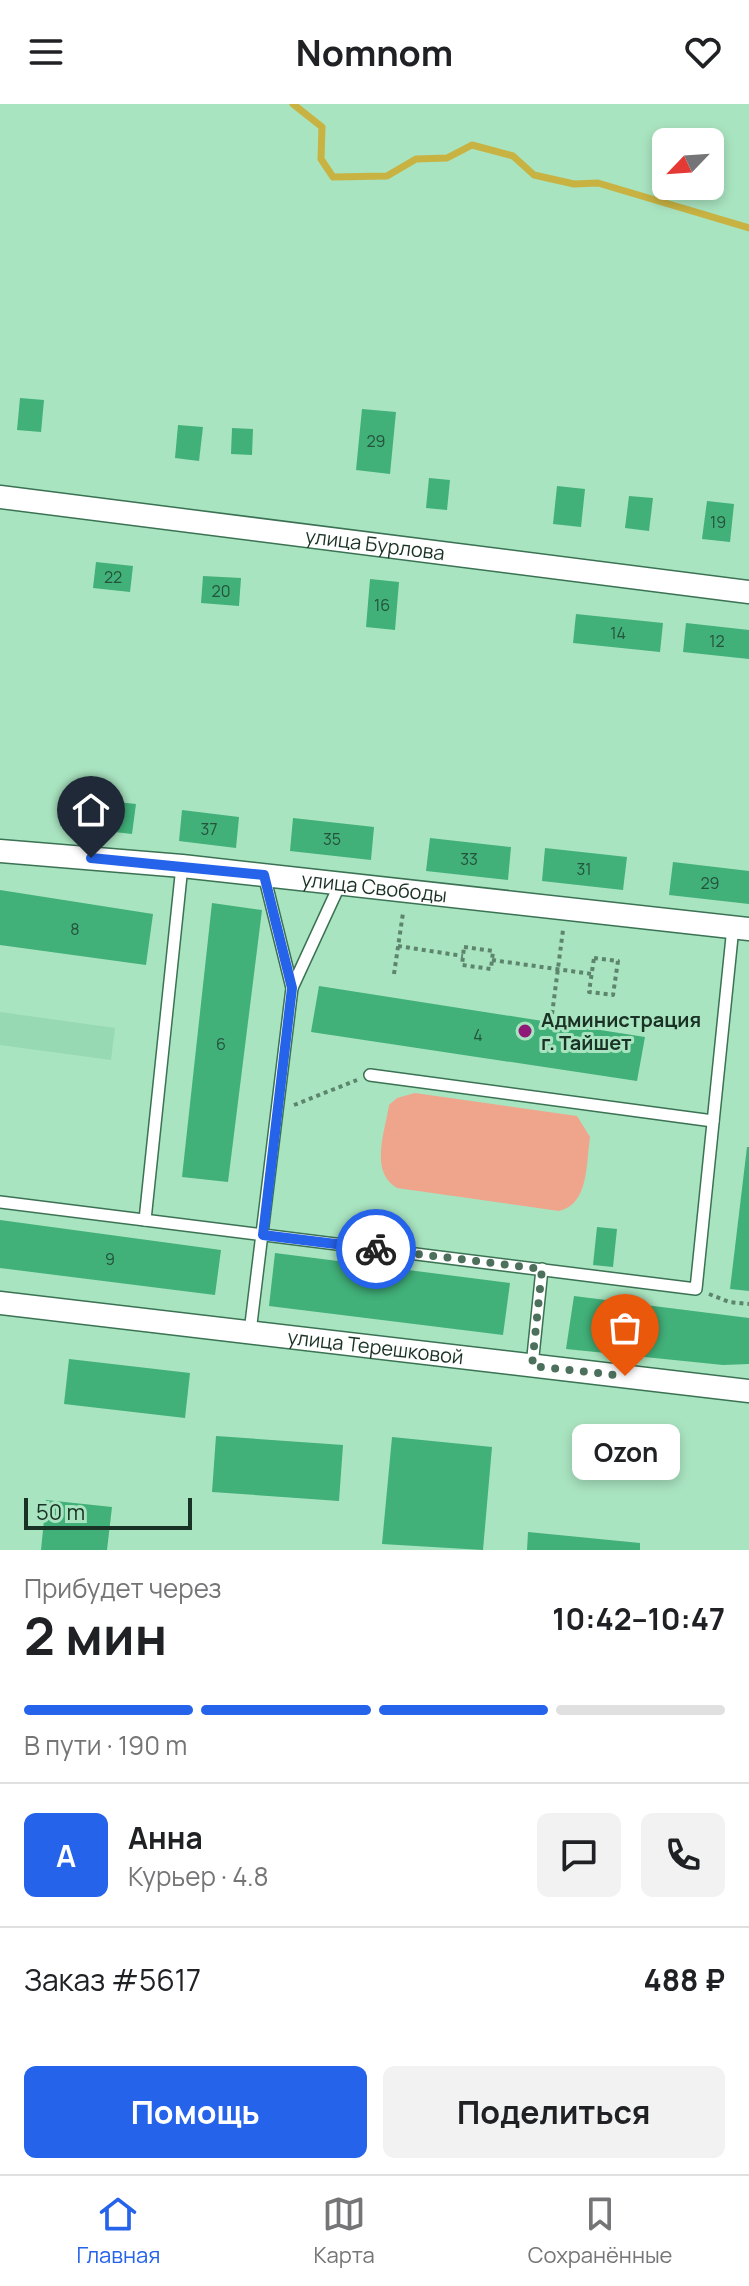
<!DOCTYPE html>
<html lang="ru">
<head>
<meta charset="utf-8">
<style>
	body { margin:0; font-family:Manrope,sans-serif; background:#f2f2f2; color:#202124; height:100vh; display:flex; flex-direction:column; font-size:30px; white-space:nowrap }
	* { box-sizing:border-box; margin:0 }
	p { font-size:26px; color:#757577 }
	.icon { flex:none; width:44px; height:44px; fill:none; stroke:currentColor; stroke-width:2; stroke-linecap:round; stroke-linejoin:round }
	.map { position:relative; height:1446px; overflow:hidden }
	.details { display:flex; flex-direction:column; background:#fff; flex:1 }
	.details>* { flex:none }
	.needle { width:52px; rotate:245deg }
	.fabs { position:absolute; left:652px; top:24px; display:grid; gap:16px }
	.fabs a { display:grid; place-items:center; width:72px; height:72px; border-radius:12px; background:#fff; box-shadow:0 4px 12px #0003; font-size:40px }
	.scale { position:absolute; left:24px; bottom:20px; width:168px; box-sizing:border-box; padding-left:8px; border:4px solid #1a3225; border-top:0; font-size:22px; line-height:28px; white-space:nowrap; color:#1a3225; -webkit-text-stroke:6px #a9e4c0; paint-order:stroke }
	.pin { position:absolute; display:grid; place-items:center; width:68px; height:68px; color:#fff; margin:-82px -34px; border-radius:50% 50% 50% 0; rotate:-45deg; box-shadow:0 0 8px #0007 }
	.pin .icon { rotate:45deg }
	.courier { position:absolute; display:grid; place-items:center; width:80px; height:80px; margin:-40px; border:6px solid #2563eb; border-radius:50%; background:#fff; color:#222; box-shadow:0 2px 10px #0007 }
	.bubble { position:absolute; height:56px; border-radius:12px; background:#fff; box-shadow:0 4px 12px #0003; font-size:26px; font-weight:700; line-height:56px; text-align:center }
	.summary em { font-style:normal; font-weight:700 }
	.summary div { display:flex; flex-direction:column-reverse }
	.summary { display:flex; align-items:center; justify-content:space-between; height:136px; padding:0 24px }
	h1 { font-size:52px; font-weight:700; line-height:60px }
	.bar { display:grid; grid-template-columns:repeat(4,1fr); gap:12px 8px; align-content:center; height:96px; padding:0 24px }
	.bar i { height:10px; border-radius:6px; background:#e0e0e0 }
	.bar .on { background:#2563eb }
	.bar p { grid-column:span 4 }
	.line { display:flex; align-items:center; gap:20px; padding:0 24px; border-top:2px solid #e0e0e0 }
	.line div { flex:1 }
	.round { display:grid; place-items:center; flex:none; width:84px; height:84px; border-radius:12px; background:#f2f2f2 }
	.action { display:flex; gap:16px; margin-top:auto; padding:16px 24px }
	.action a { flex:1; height:92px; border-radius:12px; background:#2563eb; color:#fff; font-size:32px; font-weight:700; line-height:92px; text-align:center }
	.action a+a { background:#f2f2f2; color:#202124 }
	header { display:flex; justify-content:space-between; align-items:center; height:104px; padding:0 24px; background:#fff; font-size:36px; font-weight:700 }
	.dock { display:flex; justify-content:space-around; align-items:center; height:112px; border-top:2px solid #e0e0e0; background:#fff; font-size:22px; color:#757577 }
	.dock a { display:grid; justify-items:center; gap:4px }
	.dock .on { color:#2563eb }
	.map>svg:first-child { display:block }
	.built { fill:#96d9b2 }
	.green { fill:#efa48c }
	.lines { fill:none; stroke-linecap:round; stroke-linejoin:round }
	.stream { stroke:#c8b242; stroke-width:7 }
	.building { fill:#41b079 }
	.service-casing { stroke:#3a7253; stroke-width:14 }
	.minor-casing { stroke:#3a7253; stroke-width:25 }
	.path { stroke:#5d856d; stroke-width:4; stroke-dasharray:4 4; stroke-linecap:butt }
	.service { stroke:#fff; stroke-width:11 }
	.minor { stroke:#fff; stroke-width:22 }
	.done { stroke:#4c705b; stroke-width:8; stroke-dasharray:0 14.4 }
	.route { stroke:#2563eb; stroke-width:10 }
	.poi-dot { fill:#901a78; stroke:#a9e4c0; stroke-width:3 }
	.labels { text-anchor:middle; stroke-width:6; stroke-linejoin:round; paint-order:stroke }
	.number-label { font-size:16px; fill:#24523a }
	.street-label { font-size:20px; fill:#1a3225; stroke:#a9e4c0 }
	.poi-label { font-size:20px; font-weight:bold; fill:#1a3225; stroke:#a9e4c0; text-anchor:start }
</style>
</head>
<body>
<header><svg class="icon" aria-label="menu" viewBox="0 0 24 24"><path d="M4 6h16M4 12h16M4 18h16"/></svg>Nomnom<svg class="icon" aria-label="heart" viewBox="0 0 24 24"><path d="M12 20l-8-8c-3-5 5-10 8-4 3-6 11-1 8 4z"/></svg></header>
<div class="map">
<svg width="749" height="1446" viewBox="0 0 749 1446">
	<rect width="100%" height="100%" fill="#a9e4c0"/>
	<polygon class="built" points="0,908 115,924 111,956 0,941"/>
	<path class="green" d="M415,989L577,1012L590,1033C586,1060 589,1100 559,1107L397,1084C369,1068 385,1028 389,1001L397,994Z"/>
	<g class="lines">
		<polyline class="stream" points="293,0 322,23 321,55 333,73 387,72 416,55 447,54 472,41 513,52 534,71 574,80 598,79 749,124"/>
	</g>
	<g class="building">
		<polygon points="20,294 44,296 41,328 17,326"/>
		<polygon points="362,305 396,308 390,370 356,366"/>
		<polygon points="178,321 203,323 199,357 175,354"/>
		<polygon points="232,324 253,325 252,351 231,350"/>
		<polygon points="429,374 450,376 447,406 426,404"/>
		<polygon points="557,382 585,385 581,423 553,420"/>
		<polygon points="629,392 653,394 649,427 625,424"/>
		<polygon points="707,397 734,400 730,438 702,435"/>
		<polygon points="96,458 133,462 130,488 93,484"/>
		<polygon points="203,472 241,474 239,502 201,499"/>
		<polygon points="370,475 399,478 395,526 366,523"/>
		<polygon points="576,510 663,519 660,548 573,539"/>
		<polygon points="686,519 749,526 749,555 683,548"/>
		<polygon points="63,692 136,700 132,730 60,722"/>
		<polygon points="182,706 239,713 236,744 179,737"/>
		<polygon points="293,714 374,723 371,756 290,747"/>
		<polygon points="430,734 511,743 508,776 426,767"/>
		<polygon points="545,744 627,753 623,786 542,777"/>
		<polygon points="673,758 749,767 749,800 669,791"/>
		<polygon points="0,786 153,810 146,861 0,841"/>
		<polygon points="212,799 262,806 228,1078 182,1073"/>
		<polygon points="319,882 645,933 637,977 311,928"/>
		<polygon points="747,1043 749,1043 749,1187 730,1185"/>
		<polygon points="0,1116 221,1146 215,1191 0,1164"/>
		<polygon points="597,1123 617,1125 613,1163 593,1161"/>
		<polygon points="275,1149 510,1179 503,1231 269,1202"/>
		<polygon points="574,1192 749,1214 749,1260 723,1261 566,1245"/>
		<polygon points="69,1255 190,1269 185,1314 64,1300"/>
		<polygon points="216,1332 343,1341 339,1397 212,1388"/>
		<polygon points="392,1333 492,1343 483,1446 382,1440"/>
		<polygon points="46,1396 112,1403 107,1446 41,1446"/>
		<polygon points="528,1428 640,1439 640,1446 527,1446"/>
	</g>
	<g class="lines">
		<g class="service-casing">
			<g id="service">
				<polyline points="292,884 340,780"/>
				<polyline points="370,971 713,1017"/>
				<polyline points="0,1098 696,1185 733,823"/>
				<polyline points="145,1116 182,762"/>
				<polyline points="250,1228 292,884 264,771"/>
				<polyline points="532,1262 542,1165"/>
			</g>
		</g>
		<g class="minor-casing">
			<g id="minor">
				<path id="s1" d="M0,393L749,488"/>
				<path id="s2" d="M0,747L182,762L749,825"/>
				<path id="s3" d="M0,1199L749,1287"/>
			</g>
		</g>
		<g class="path">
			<polyline points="398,842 463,852"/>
			<polygon points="464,843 493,847 491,865 462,861"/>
			<polygon points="594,854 618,857 613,891 589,888"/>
			<polyline points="492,856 592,870"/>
			<polyline points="394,870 403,809"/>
			<polyline points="551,918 563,826"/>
			<polyline points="294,1001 357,976"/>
			<polyline points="709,1190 729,1198 749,1200"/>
		</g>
		<use href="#service" class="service"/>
		<use href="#minor" class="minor"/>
	</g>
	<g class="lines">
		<polyline class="done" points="376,1145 542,1165 532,1262 625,1272"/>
		<polyline class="route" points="91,754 264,771 292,884 263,1131 376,1145"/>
	</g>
	<circle class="poi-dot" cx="525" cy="927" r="8"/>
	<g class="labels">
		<g class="number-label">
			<text x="376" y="343">29</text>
			<text x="718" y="424">19</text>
			<text x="113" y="479">22</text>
			<text x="221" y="493">20</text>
			<text x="382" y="507">16</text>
			<text x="618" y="535">14</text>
			<text x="717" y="543">12</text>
			<text x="209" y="731">37</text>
			<text x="332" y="741">35</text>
			<text x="469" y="761">33</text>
			<text x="584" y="771">31</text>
			<text x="710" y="785">29</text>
			<text x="75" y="831">8</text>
			<text x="478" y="937">4</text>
			<text x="221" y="946">6</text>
			<text x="110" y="1161">9</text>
		</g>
		<g class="street-label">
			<text dy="7" stroke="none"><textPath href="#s1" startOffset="378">улица Бурлова</textPath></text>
			<text dy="7" stroke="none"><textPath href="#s2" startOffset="376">улица Свободы</textPath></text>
			<text dy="7" stroke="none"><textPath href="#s3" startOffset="378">улица Терешковой</textPath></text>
		</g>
		<g class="poi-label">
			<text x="541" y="923">Администрация<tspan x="541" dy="23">г. Тайшет</tspan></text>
		</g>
	</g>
</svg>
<div class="fabs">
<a><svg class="needle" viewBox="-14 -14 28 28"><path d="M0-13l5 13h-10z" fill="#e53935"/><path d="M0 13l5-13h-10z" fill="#757577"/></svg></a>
</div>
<div class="scale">50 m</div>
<div class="pin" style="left:625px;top:1272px;background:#ea580c"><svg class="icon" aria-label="bag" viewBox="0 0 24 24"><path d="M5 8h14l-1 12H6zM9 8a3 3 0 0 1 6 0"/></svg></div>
<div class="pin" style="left:91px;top:754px;background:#1f2937"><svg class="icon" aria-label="home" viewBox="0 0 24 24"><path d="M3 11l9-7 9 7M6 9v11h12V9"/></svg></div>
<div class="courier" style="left:376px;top:1145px"><svg class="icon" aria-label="bike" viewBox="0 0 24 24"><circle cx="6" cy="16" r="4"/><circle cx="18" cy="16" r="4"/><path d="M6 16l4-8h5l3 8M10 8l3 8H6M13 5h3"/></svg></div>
<div class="bubble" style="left:572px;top:1320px;width:108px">Ozon</div>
</div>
<section class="details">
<div class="summary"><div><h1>2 мин</h1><p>Прибудет через</p></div><em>10:42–10:47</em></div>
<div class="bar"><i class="on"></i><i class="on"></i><i class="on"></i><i></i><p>В пути · 190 m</p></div>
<div class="line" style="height:144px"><b class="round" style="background:#2563eb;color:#fff">А</b><div><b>Анна</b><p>Курьер · 4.8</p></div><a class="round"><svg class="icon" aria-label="chat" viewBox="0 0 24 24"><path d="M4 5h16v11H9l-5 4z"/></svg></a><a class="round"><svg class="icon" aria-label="phone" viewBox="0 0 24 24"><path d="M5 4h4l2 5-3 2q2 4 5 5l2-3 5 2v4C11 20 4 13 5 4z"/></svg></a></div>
<div class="line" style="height:104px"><div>Заказ #5617</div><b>488 ₽</b></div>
<div class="action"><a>Помощь</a><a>Поделиться</a></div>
</section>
<nav class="dock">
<a class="on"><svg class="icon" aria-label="home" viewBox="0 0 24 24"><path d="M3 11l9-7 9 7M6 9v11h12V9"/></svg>Главная</a>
<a><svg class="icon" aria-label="map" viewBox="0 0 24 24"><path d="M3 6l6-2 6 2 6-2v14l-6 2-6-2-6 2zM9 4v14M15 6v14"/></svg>Карта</a>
<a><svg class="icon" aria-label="saved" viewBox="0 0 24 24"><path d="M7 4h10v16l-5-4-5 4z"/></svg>Сохранённые</a>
</nav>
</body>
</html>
